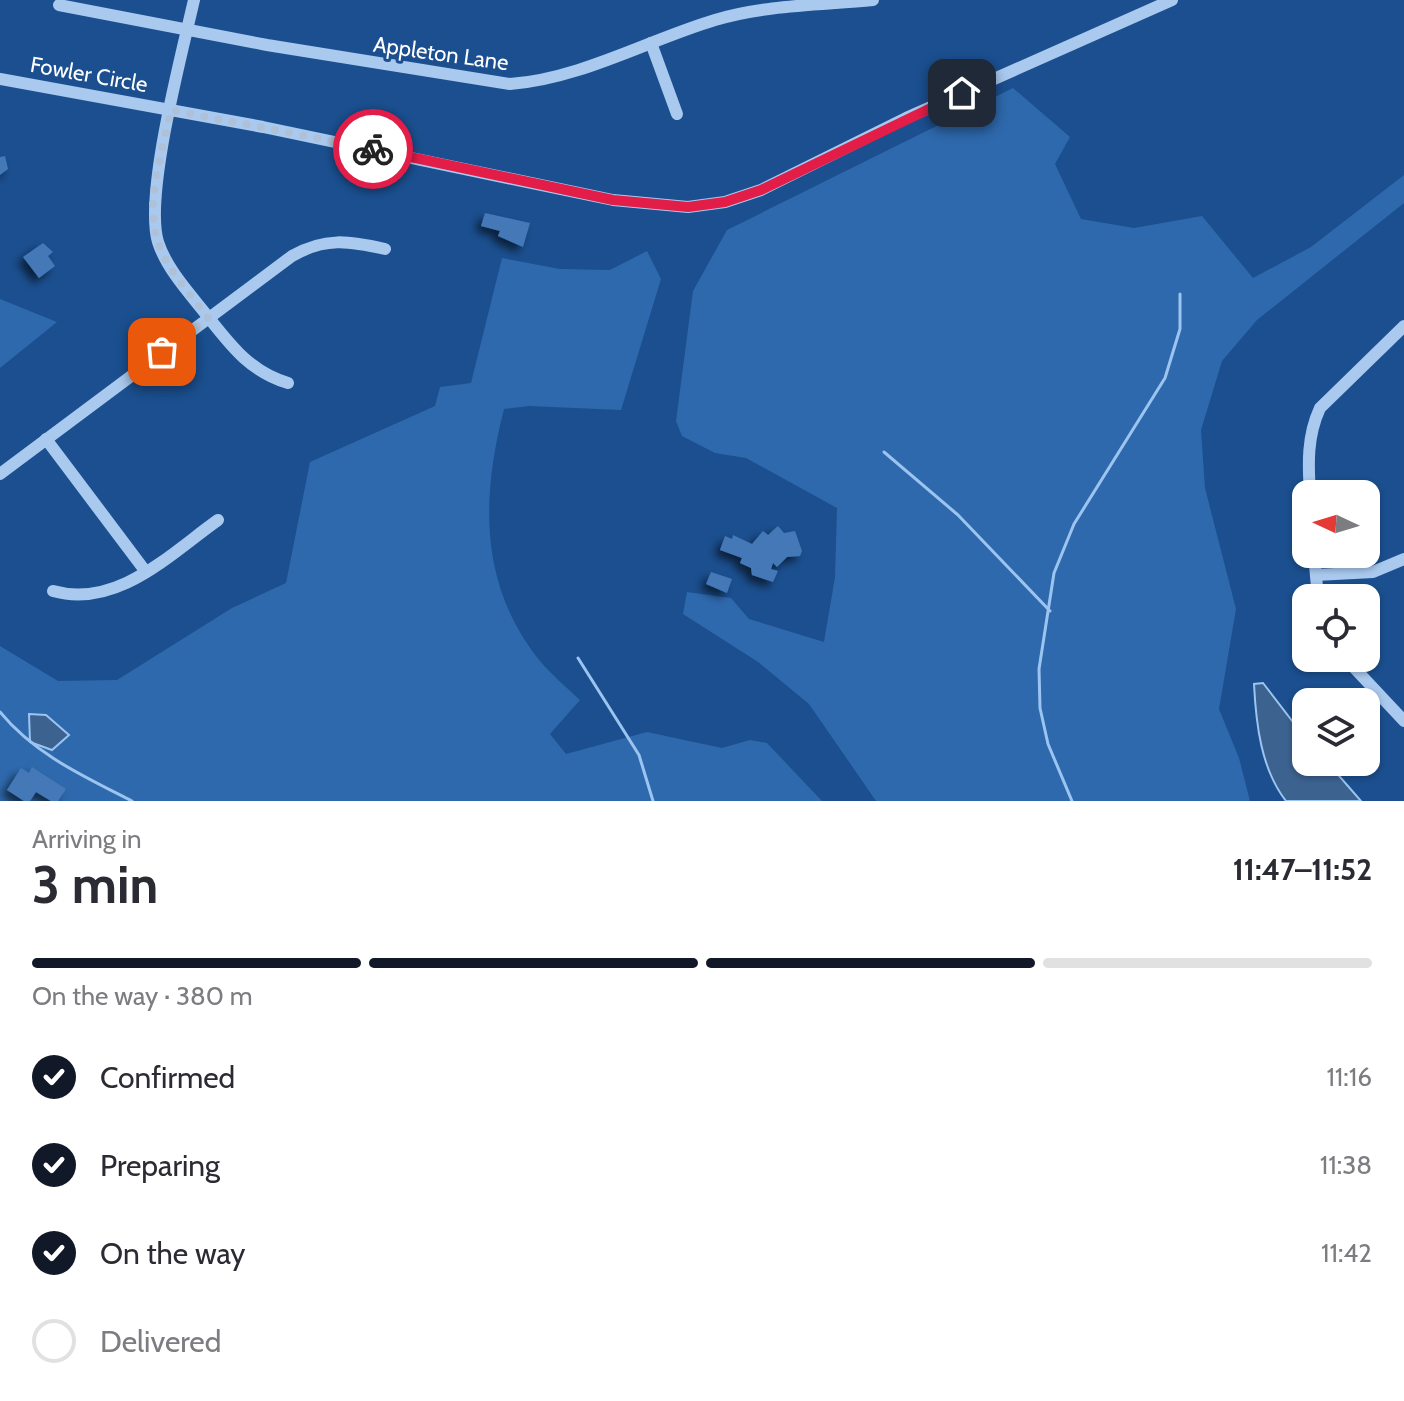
<!DOCTYPE html>
<html lang="en">
<head>
<meta charset="utf-8">
<style>
	body { margin:0; font-family:Cabin,sans-serif; background:#f7f7f7; color:#2b2b33; height:100vh; display:flex; flex-direction:column; font-size:30px; white-space:nowrap }
	* { box-sizing:border-box; margin:0 }
	p { font-size:26px; color:#7c7c81 }
	.icon { flex:none; width:44px; height:44px; fill:none; stroke:currentColor; stroke-width:2; stroke-linecap:round; stroke-linejoin:round }
	.map { position:relative; height:801px; overflow:hidden }
	.sheet { display:flex; flex-direction:column; background:#fff; flex:1 }
	.sheet>* { flex:none }
	.needle { width:52px; rotate:274deg }
	.tools { position:absolute; left:1292px; top:480px; display:grid; gap:16px }
	.tools a { display:grid; place-items:center; width:88px; height:88px; border-radius:16px; background:#fff; box-shadow:0 2px 6px #0004; font-size:40px }
	.pin { position:absolute; display:grid; place-items:center; width:68px; height:68px; color:#fff; margin:-34px; border-radius:16px; box-shadow:0 4px 12px #0006 }
	.courier { position:absolute; display:grid; place-items:center; width:80px; height:80px; margin:-40px; border:6px solid #e11d48; border-radius:50%; background:#fff; color:#222; box-shadow:0 2px 10px #0007 }
	.overview em { font-style:normal; font-weight:700 }
	.overview div { display:flex; flex-direction:column-reverse }
	.overview { display:flex; align-items:center; justify-content:space-between; height:136px; padding:0 32px }
	h1 { font-size:52px; font-weight:700; line-height:60px }
	.bar { display:grid; grid-template-columns:repeat(4,1fr); gap:12px 8px; align-content:center; height:96px; padding:0 32px }
	.bar i { height:10px; border-radius:6px; background:#e1e1e2 }
	.bar .selected { background:#111827 }
	.bar p { grid-column:span 4 }
	ol { padding:0 32px; list-style:none }
	li { display:flex; align-items:center; gap:24px; height:88px }
	li p { margin-inline-start:auto }
	li .icon { padding:8px; border-radius:50%; background:#111827; color:#fff; stroke-width:4 }
	li:last-child { color:#7c7c81 }
	li i { width:44px; height:44px; border:4px solid #e1e1e2; border-radius:50% }
	.map>svg:first-child { display:block }
	.green { fill:#2e69ad }
	.water { fill:#3c6290; stroke:#9cc4f0; stroke-width:2 }
	.lines { fill:none; stroke-linecap:round; stroke-linejoin:round }
	.stream { stroke:#9cc4f0; stroke-width:3 }
	.building { fill:#4478b7; filter:url(#shadow) }
	.minor { stroke:#a9c9ee; stroke-width:12 }
	.done { stroke:#afc1d8; stroke-width:8; stroke-dasharray:0 14.4 }
	.route { stroke:#e11d48; stroke-width:10 }
	.labels { text-anchor:middle; stroke-width:6; stroke-linejoin:round; paint-order:stroke }
	.street-label { font-size:22px; fill:#fff; stroke:#1b4f8f }
</style>
</head>
<body>
<div class="map">
<svg width="1404" height="801" viewBox="0 0 1404 801">
	<defs>
		<filter id="shadow"><feDropShadow dx="-5.5" dy="5.5" stdDeviation="4" flood-color="#0009"/></filter>
	</defs>
	<rect width="100%" height="100%" fill="#1b4f8f"/>
	<g class="green">
		<polygon points="1013,88 1070,137 1055,164 1081,219 1134,228 1202,216 1253,278 1311,247 1404,175 1404,203 1257,320 1222,361 1201,430 1205,488 1236,609 1219,709 1239,758 1250,801 876,801 809,704 758,662 683,614 687,592 731,598 749,619 824,642 835,577 837,508 746,458 715,453 682,436 676,421 693,291 727,230"/>
		<path d="M647,251L661,279L621,410L529,406L504,409C481,499 479,585 540,661C552,675 567,688 580,700L550,734L566,754L647,732L722,748L750,740L767,743L822,801H0V646L58,681L117,680L232,608L286,583L310,462L435,406L440,387L471,383L502,258L560,269L610,270Z"/>
		<polygon points="0,299 57,322 0,368"/>
	</g>
	<g class="water">
		<path d="M1263,683L1306,739V762H1327L1361,801H1286C1261,769 1256,724 1254,684Z"/>
		<polygon points="29,714 46,715 69,735 52,750 30,742"/>
	</g>
	<g class="lines">
		<g class="stream">
			<polyline points="884,452 958,515 1050,611"/>
			<polyline points="578,658 639,755 653,801"/>
			<path d="M0,712C34,754 85,777 132,801"/>
			<polyline points="1072,801 1048,744 1040,708 1039,669 1054,573 1074,524 1165,378 1180,329 1180,294"/>
		</g>
	</g>
	<g class="building">
		<polygon points="5,156 8,169 0,175 0,157"/>
		<polygon points="485,213 530,223 523,247 498,236 500,231 481,226"/>
		<polygon points="43,243 53,252 48,256 55,266 39,278 23,257"/>
		<polygon points="778,526 784,533 795,531 802,551 800,556 787,557 777,567 773,563 771,569 778,571 773,582 752,575 751,568 740,563 742,558 720,550 725,536 732,539 733,535 752,544 763,531 768,535"/>
		<polygon points="711,572 732,579 727,593 706,584"/>
		<polygon points="32,767 66,789 58,801 51,801 36,792 30,801 24,801 7,790 21,768 29,773"/>
	</g>
	<g class="lines">
		<g class="minor">
			<path d="M194,0C182,53 144,195 158,242C167,270 191,295 209,318C232,347 251,372 288,383"/>
			<path d="M59,5L267,45L510,84C580,79 648,40 715,20C764,5 821,5 873,0"/>
			<polyline points="651,43 677,114"/>
			<polyline points="0,79 263,127 613,200 688,207 725,202 761,190 906,118 1172,0"/>
			<polyline points="46,439 146,572"/>
			<path d="M0,474L292,256C325,237 349,241 385,249"/>
			<path d="M1310,494C1308,464 1307,436 1320,408L1404,326"/>
			<polyline points="1314,554 1318,598"/>
			<polyline points="1316,575 1373,572 1404,559"/>
			<path d="M53,591C117,609 170,554 218,520"/>
			<polyline points="1345,658 1404,721"/>
		</g>
	</g>
	<g class="lines">
		<path class="done" d="M162,352L208,318C191,295 169,272 159,245C143,204 163,151 171,110L373,149"/>
		<polyline class="route" points="373,149 613,200 688,207 725,202 761,190 962,93"/>
	</g>
	<g class="labels">
		<g class="street-label">
			<text transform="translate(441 53) rotate(8)" y="8">Appleton Lane</text>
			<text transform="translate(89 74) rotate(10)" y="8">Fowler Circle</text>
		</g>
	</g>
</svg>
<div class="tools">
<a><svg class="needle" viewBox="-14 -14 28 28"><path d="M0-13l5 13h-10z" fill="#e53935"/><path d="M0 13l5-13h-10z" fill="#7c7c81"/></svg></a>
<a><svg class="icon" aria-label="locate" viewBox="0 0 24 24"><circle cx="12" cy="12" r="6"/><path d="M12 2v4M12 18v4M2 12h4M18 12h4"/></svg></a>
<a><svg class="icon" aria-label="layers" viewBox="0 0 24 24"><path d="M12 4l9 5-9 5-9-5zM3 14l9 5 9-5"/></svg></a>
</div>
<div class="pin" style="left:162px;top:352px;background:#ea580c"><svg class="icon" aria-label="bag" viewBox="0 0 24 24"><path d="M5 8h14l-1 12H6zM9 8a3 3 0 0 1 6 0"/></svg></div>
<div class="pin" style="left:962px;top:93px;background:#1f2937"><svg class="icon" aria-label="home" viewBox="0 0 24 24"><path d="M3 11l9-7 9 7M6 9v11h12V9"/></svg></div>
<div class="courier" style="left:373px;top:149px"><svg class="icon" aria-label="bike" viewBox="0 0 24 24"><circle cx="6" cy="16" r="4"/><circle cx="18" cy="16" r="4"/><path d="M6 16l4-8h5l3 8M10 8l3 8H6M13 5h3"/></svg></div>
</div>
<section class="sheet">
<div class="overview"><div><h1>3 min</h1><p>Arriving in</p></div><em>11:47–11:52</em></div>
<div class="bar"><i class="selected"></i><i class="selected"></i><i class="selected"></i><i></i><p>On the way · 380 m</p></div>
<ol>
<li><svg class="icon" aria-label="check" viewBox="0 0 24 24"><path d="M5 12l5 5 9-10"/></svg>Confirmed<p>11:16</p></li>
<li><svg class="icon" aria-label="check" viewBox="0 0 24 24"><path d="M5 12l5 5 9-10"/></svg>Preparing<p>11:38</p></li>
<li><svg class="icon" aria-label="check" viewBox="0 0 24 24"><path d="M5 12l5 5 9-10"/></svg>On the way<p>11:42</p></li>
<li><i></i>Delivered</li>
</ol>
</section>
</body>
</html>
